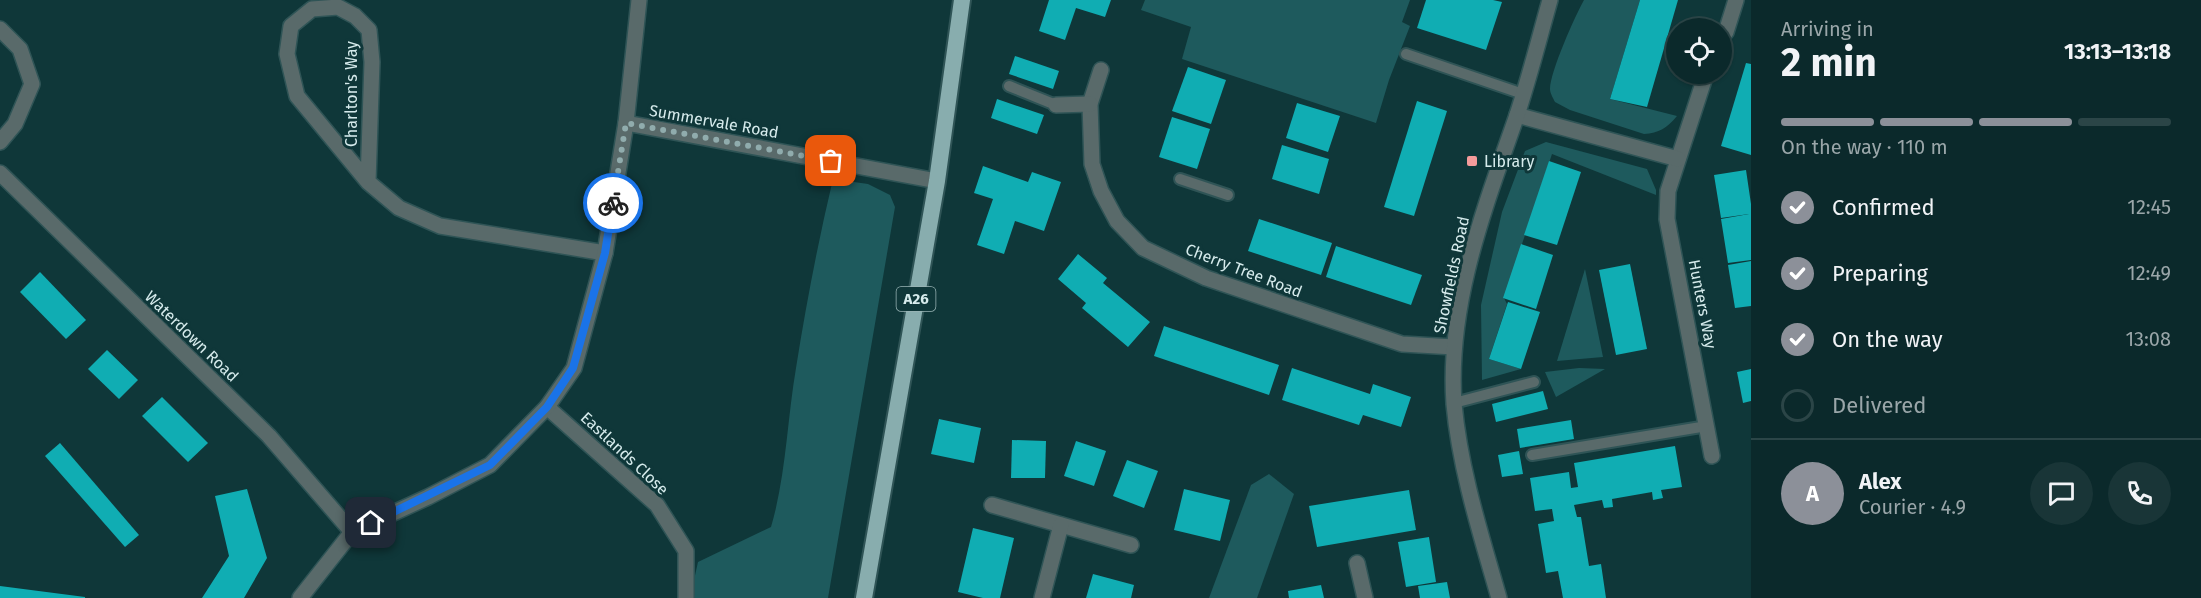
<!DOCTYPE html>
<html lang="en">
<head>
<meta charset="utf-8">
<style>
	body { margin:0; font-family:"Fira Sans",sans-serif; background:#193537; color:#f1f3f6; height:100vh; display:flex; flex-direction:column; font-size:22px; white-space:nowrap }
	* { box-sizing:border-box; margin:0 }
	p { font-size:20px; color:#9aa6a9 }
	.icon { flex:none; width:33px; height:33px; fill:none; stroke:currentColor; stroke-width:2; stroke-linecap:round; stroke-linejoin:round }
	.map { position:relative; flex:1; overflow:hidden }
	.panel { display:flex; flex-direction:column; background:#0b292b; width:450px }
	.panel>* { flex:none }
	.controls { position:absolute; left:1666px; top:18px; display:grid; gap:12px }
	.controls a { display:grid; place-items:center; width:66px; height:66px; border-radius:50%; background:#0b292b; box-shadow:0 2px 4px #0004,0 0 0 2px #2b4547; font-size:30px }
	.pin { position:absolute; display:grid; place-items:center; width:51px; height:51px; color:#fff; margin:-26px; border-radius:12px; box-shadow:0 3px 9px #0006 }
	.courier { position:absolute; display:grid; place-items:center; width:60px; height:60px; margin:-30px; border:4px solid #1a73e8; border-radius:50%; background:#fff; color:#222; box-shadow:0 2px 8px #0007 }
	.headline em { font-style:normal; font-weight:700 }
	.headline div { display:flex; flex-direction:column-reverse }
	.headline { display:flex; align-items:center; justify-content:space-between; height:102px; padding:0 30px }
	h1 { font-size:39px; font-weight:700; line-height:45px }
	.bar { display:grid; grid-template-columns:repeat(4,1fr); gap:9px 6px; align-content:center; height:72px; padding:0 30px }
	.bar i { height:8px; border-radius:4px; background:#2b4547 }
	.bar .active { background:#8c9099 }
	.bar p { grid-column:span 4 }
	.line { display:flex; align-items:center; gap:15px; padding:0 30px; border-top:2px solid #2b4547 }
	.line div { flex:1 }
	.round { display:grid; place-items:center; flex:none; width:63px; height:63px; border-radius:32px; background:#193537 }
	ol { padding:0 30px; list-style:none }
	li { display:flex; align-items:center; gap:18px; height:66px }
	li p { margin-inline-start:auto }
	li .icon { padding:6px; border-radius:50%; background:#8c9099; color:#fff; stroke-width:4 }
	li:last-child { color:#9aa6a9 }
	li i { width:33px; height:33px; border:3px solid #2b4547; border-radius:50% }
	main { display:flex; flex:1; min-height:0 }
	.map>svg:first-child { display:block }
	.green { fill:#1e5a5d }
	.building { fill:#10adb3 }
	.lines { fill:none; stroke-linecap:round; stroke-linejoin:round }
	.service-casing { stroke:#2f5456; stroke-width:14 }
	.minor-casing { stroke:#2f5456; stroke-width:18 }
	.trunk-casing { stroke:#2f5456; stroke-width:20 }
	.service { stroke:#596a6a; stroke-width:10 }
	.minor { stroke:#596a6a; stroke-width:15 }
	.trunk { stroke:#88adae; stroke-width:16 }
	.done { stroke:#90acad; stroke-width:6; stroke-dasharray:0 10.8 }
	.route { stroke:#1a73e8; stroke-width:8 }
	.poi-dot { fill:#f59b9b; stroke:#0f3739; stroke-width:2 }
	.labels { text-anchor:middle; stroke-width:6; stroke-linejoin:round; paint-order:stroke }
	.shield { fill:#0f3739; stroke:#9ab5b6; stroke-width:1.5 }
	.shield-label { font-size:15px; font-weight:bold; fill:#d6ebec }
	.street-label { font-size:16px; fill:#d6ebec; stroke:#0f3739 }
	.poi-label { font-size:16px; fill:#d6ebec; stroke:#0f3739; text-anchor:start }
</style>
</head>
<body>
<main>
<div class="map">
<svg width="1751" height="598" viewBox="0 0 1751 598">
	<rect width="100%" height="100%" fill="#0f3739"/>
	<g class="green">
		<polygon points="1145,0 1410,0 1402,22 1410,26 1389,80 1376,123 1182,59 1191,27 1141,10"/>
		<path d="M1584,0H1640L1610,99L1677,116C1667,128 1659,133 1644,134L1570,110L1555,102C1553,98 1550,93 1550,89C1550,72 1575,16 1584,0Z"/>
		<polygon points="1546,142 1647,169 1656,190 1656,195 1552,154 1504,298 1507,304 1489,359 1521,369 1482,380 1481,305 1502,212 1525,151"/>
		<path d="M833,179L868,184L890,195L895,207L828,598H690L698,562L771,527C786,476 787,421 796,368C806,305 818,242 833,179Z"/>
		<polygon points="1585,269 1603,357 1557,361"/>
		<polygon points="1579,368 1605,369 1556,397 1545,372"/>
		<polygon points="1269,474 1294,494 1257,598 1209,598 1251,485"/>
	</g>
	<g class="building">
		<polygon points="1049,0 1111,0 1105,17 1076,8 1065,40 1039,31"/>
		<polygon points="1426,0 1493,0 1502,2 1486,50 1417,28"/>
		<polygon points="1640,0 1678,0 1647,107 1610,99"/>
		<polygon points="1015,56 1059,71 1053,89 1009,74"/>
		<polygon points="1746,63 1751,64 1751,155 1721,146"/>
		<polygon points="1188,67 1226,80 1211,124 1172,111"/>
		<polygon points="997,99 1044,115 1037,134 991,118"/>
		<polygon points="1417,101 1447,111 1414,216 1384,207"/>
		<polygon points="1297,103 1340,116 1328,152 1286,138"/>
		<polygon points="1172,117 1210,129 1197,169 1159,157"/>
		<polygon points="1282,145 1329,159 1319,194 1272,179"/>
		<polygon points="1549,161 1581,172 1557,245 1524,235"/>
		<polygon points="983,166 1028,182 1032,172 1061,182 1044,231 1015,221 1004,254 977,245 993,199 974,193"/>
		<polygon points="1746,170 1751,204 1751,260 1728,263 1721,219 1749,214 1721,218 1714,175"/>
		<polygon points="1259,219 1332,243 1321,275 1248,251"/>
		<polygon points="1521,244 1553,255 1536,309 1503,298"/>
		<polygon points="1336,246 1422,275 1411,305 1326,277"/>
		<polygon points="1078,254 1107,278 1103,283 1150,322 1128,347 1082,308 1086,303 1058,279"/>
		<polygon points="1751,261 1751,306 1735,308 1728,265"/>
		<polygon points="1630,264 1647,349 1616,355 1599,270"/>
		<polygon points="40,272 86,320 66,339 20,292"/>
		<polygon points="1508,302 1540,312 1521,369 1489,359"/>
		<polygon points="1164,326 1279,365 1269,395 1154,356"/>
		<polygon points="107,350 138,380 119,399 88,369"/>
		<polygon points="1292,368 1370,394 1373,384 1411,397 1401,427 1363,415 1359,425 1282,400"/>
		<polygon points="1751,369 1751,401 1743,403 1737,372"/>
		<polygon points="1543,391 1548,409 1496,422 1492,404"/>
		<polygon points="162,397 208,443 188,462 142,416"/>
		<polygon points="939,419 981,428 974,463 931,454"/>
		<polygon points="1571,420 1574,439 1520,448 1517,429"/>
		<polygon points="1012,440 1046,441 1045,478 1011,478"/>
		<polygon points="1076,441 1106,451 1094,486 1064,476"/>
		<polygon points="60,443 139,535 125,547 45,456"/>
		<polygon points="1675,446 1682,487 1661,490 1663,498 1653,500 1652,492 1612,499 1613,507 1604,508 1602,500 1574,505 1577,517 1581,517 1589,566 1601,564 1606,598 1563,598 1558,571 1546,573 1538,524 1554,521 1552,509 1535,511 1530,478 1569,472 1571,488 1578,487 1574,463"/>
		<polygon points="1519,451 1523,474 1502,477 1498,455"/>
		<polygon points="1127,460 1158,471 1144,508 1113,496"/>
		<polygon points="247,489 267,558 244,598 202,598 229,556 215,496"/>
		<polygon points="1184,489 1230,500 1220,541 1174,530"/>
		<polygon points="1409,490 1416,530 1317,547 1309,506"/>
		<polygon points="973,528 1014,538 1000,598 983,598 958,592"/>
		<polygon points="1429,537 1436,582 1406,587 1398,542"/>
		<polygon points="1093,574 1134,585 1131,598 1086,598"/>
		<polygon points="1447,582 1450,598 1420,598 1418,586"/>
		<polygon points="1321,585 1324,598 1289,598 1288,591"/>
		<polygon points="0,586 85,597 85,598 0,598"/>
	</g>
	<g class="lines">
		<g class="service-casing">
			<g id="service">
				<polyline points="1406,54 1523,94"/>
				<polyline points="1009,86 1056,105"/>
				<polyline points="1180,179 1228,195"/>
				<polyline points="1454,403 1534,382"/>
				<polyline points="1532,455 1707,426"/>
			</g>
		</g>
		<g class="minor-casing">
			<g id="minor">
				<polyline points="0,29 20,49 32,84 15,124 0,142"/>
				<polyline points="1722,37 1726,32 1736,0"/>
				<polyline points="1101,70 1090,104 1092,164 1101,191 1117,221 1143,248 1206,278 1402,344 1454,347"/>
				<polyline points="1706,74 1668,191 1667,219 1712,456"/>
				<polyline points="1056,105 1090,104"/>
				<polyline points="1517,115 1678,159"/>
				<polyline points="626,123 937,181"/>
				<polyline points="0,173 269,436 352,532"/>
				<polyline points="368,182 372,62 369,30 355,16 338,7 312,9 291,26 287,54 297,96 368,182 399,208 440,226 605,253"/>
				<polyline points="547,407 657,505 686,551 686,598"/>
				<polyline points="992,505 1131,545"/>
				<polyline points="1357,563 1365,598"/>
				<polyline points="300,598 352,532 428,497 490,465 547,407 574,368 605,253 626,123 639,0"/>
				<polyline points="1042,598 1061,525"/>
				<path d="M1499,598C1481,535 1460,470 1454,404C1447,304 1484,210 1516,118C1529,79 1539,39 1550,0"/>
			</g>
		</g>
		<g class="trunk-casing">
			<polyline id="trunk" points="864,598 937,181 962,0"/>
		</g>
		<use href="#service" class="service"/>
		<use href="#minor" class="minor"/>
		<use href="#trunk" class="trunk"/>
	</g>
	<g class="lines">
		<polyline class="done" points="613,203 626,123 831,161"/>
		<polyline class="route" points="371,523 490,465 547,407 573,368 605,253 613,203"/>
	</g>
	<rect class="poi-dot" x="1466" y="155" width="12" height="12" rx="3"/>
	<g class="labels">
		<rect class="shield" x="896.5" y="287" width="39" height="24" rx="4.5"/>
		<g class="shield-label">
			<text x="916" y="304">A26</text>
		</g>
		<g class="street-label">
			<text transform="translate(351 94) rotate(-90)" y="6">Charlton's Way</text>
			<text transform="translate(714 121) rotate(10)" y="6">Summervale Road</text>
			<text transform="translate(1244 270) rotate(21)" y="6">Cherry Tree Road</text>
			<text transform="translate(1451 275) rotate(-78)" y="6">Showfields Road</text>
			<text transform="translate(1703 304) rotate(79)" y="6">Hunters Way</text>
			<text transform="translate(192 336) rotate(44)" y="6">Waterdown Road</text>
			<text transform="translate(625 453) rotate(43)" y="6">Eastlands Close</text>
		</g>
		<g class="poi-label">
			<text x="1484" y="167">Library</text>
		</g>
	</g>
</svg>
<div class="controls">
<a><svg class="icon" aria-label="locate" viewBox="0 0 24 24"><circle cx="12" cy="12" r="6"/><path d="M12 2v4M12 18v4M2 12h4M18 12h4"/></svg></a>
</div>
<div class="pin" style="left:831px;top:161px;background:#ea580c"><svg class="icon" aria-label="bag" viewBox="0 0 24 24"><path d="M5 8h14l-1 12H6zM9 8a3 3 0 0 1 6 0"/></svg></div>
<div class="pin" style="left:371px;top:523px;background:#1f2937"><svg class="icon" aria-label="home" viewBox="0 0 24 24"><path d="M3 11l9-7 9 7M6 9v11h12V9"/></svg></div>
<div class="courier" style="left:613px;top:203px"><svg class="icon" aria-label="bike" viewBox="0 0 24 24"><circle cx="6" cy="16" r="4"/><circle cx="18" cy="16" r="4"/><path d="M6 16l4-8h5l3 8M10 8l3 8H6M13 5h3"/></svg></div>
</div>
<section class="panel">
<div class="headline"><div><h1>2 min</h1><p>Arriving in</p></div><em>13:13–13:18</em></div>
<div class="bar"><i class="active"></i><i class="active"></i><i class="active"></i><i></i><p>On the way · 110 m</p></div>
<ol>
<li><svg class="icon" aria-label="check" viewBox="0 0 24 24"><path d="M5 12l5 5 9-10"/></svg>Confirmed<p>12:45</p></li>
<li><svg class="icon" aria-label="check" viewBox="0 0 24 24"><path d="M5 12l5 5 9-10"/></svg>Preparing<p>12:49</p></li>
<li><svg class="icon" aria-label="check" viewBox="0 0 24 24"><path d="M5 12l5 5 9-10"/></svg>On the way<p>13:08</p></li>
<li><i></i>Delivered</li>
</ol>
<div class="line" style="height:108px"><b class="round" style="background:#8c9099;color:#fff">A</b><div><b>Alex</b><p>Courier · 4.9</p></div><a class="round"><svg class="icon" aria-label="chat" viewBox="0 0 24 24"><path d="M4 5h16v11H9l-5 4z"/></svg></a><a class="round"><svg class="icon" aria-label="phone" viewBox="0 0 24 24"><path d="M5 4h4l2 5-3 2q2 4 5 5l2-3 5 2v4C11 20 4 13 5 4z"/></svg></a></div>
</section>
</main>
</body>
</html>
